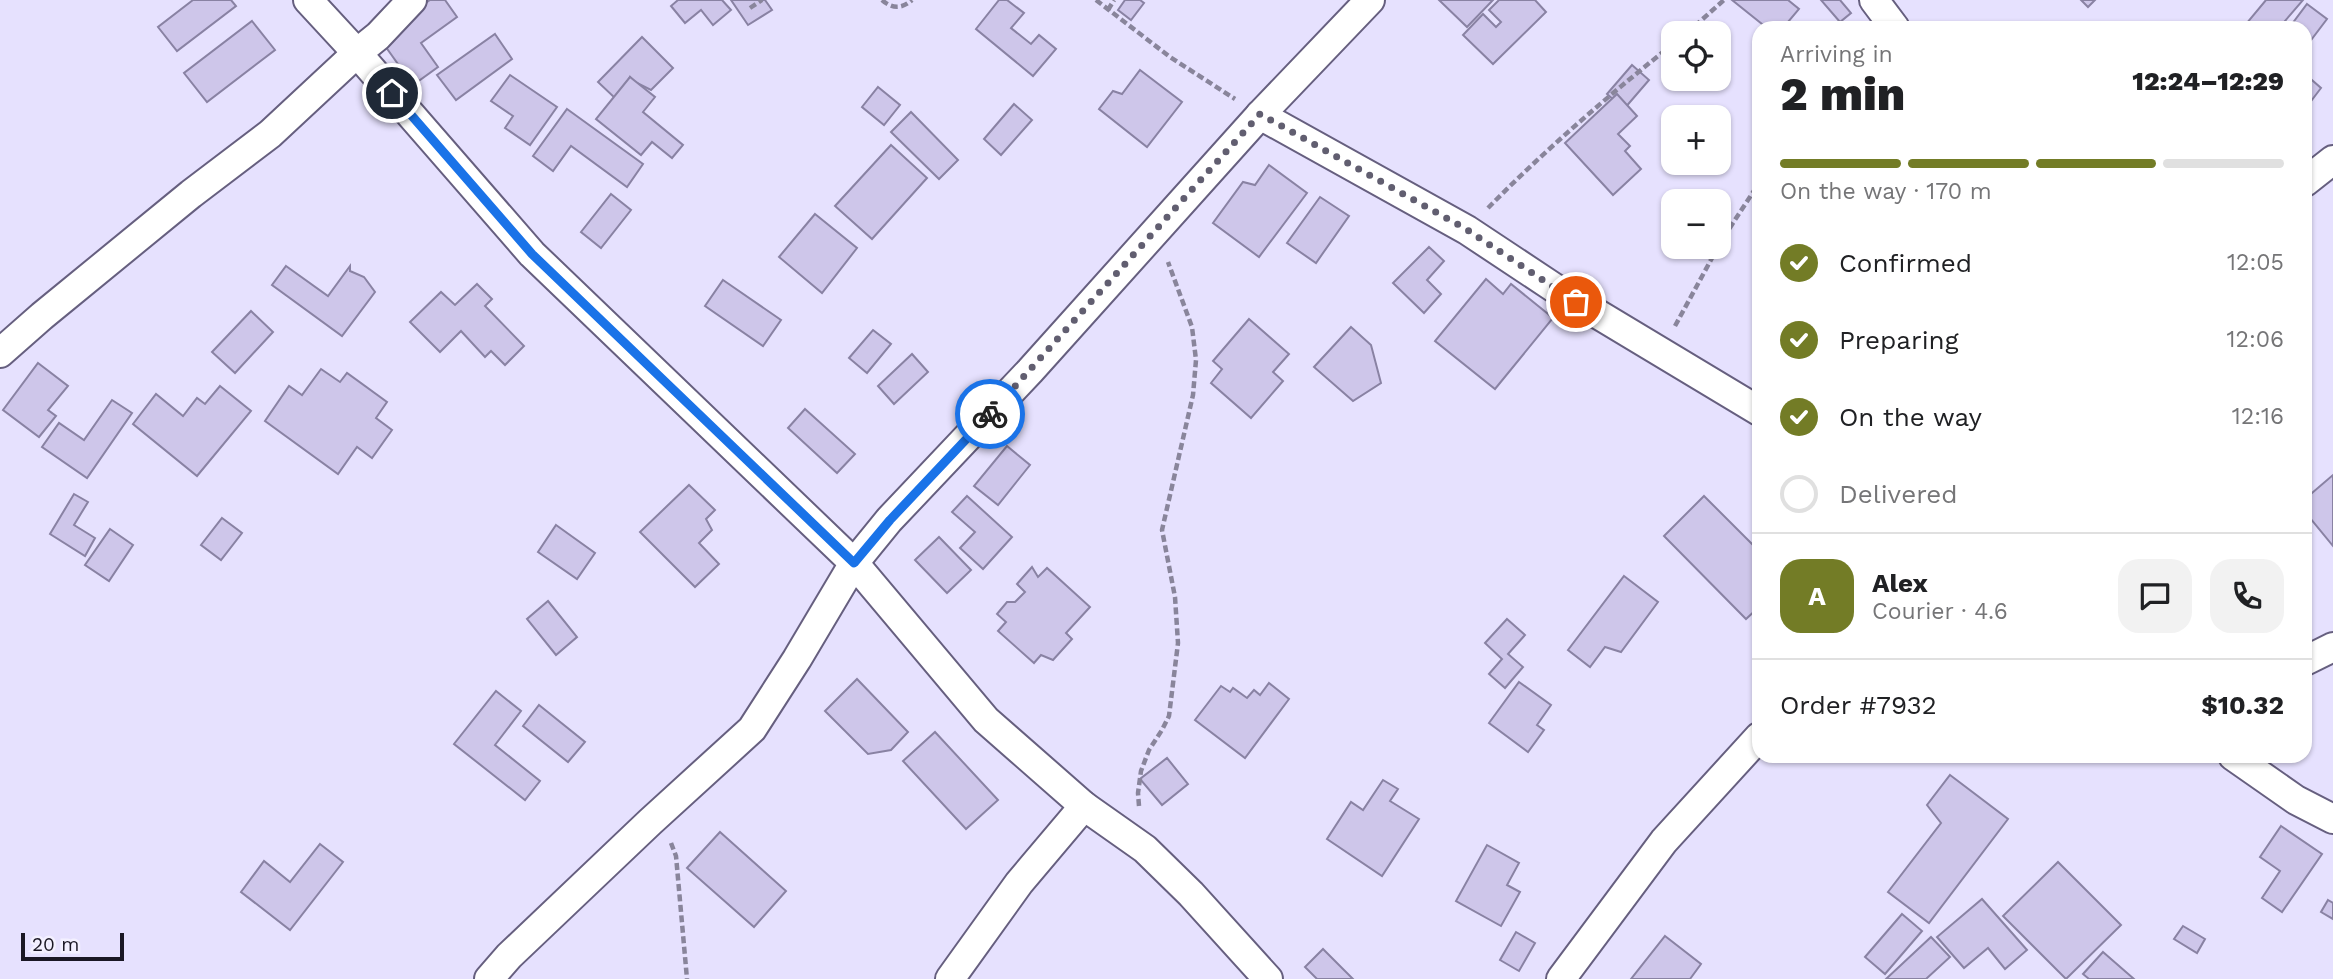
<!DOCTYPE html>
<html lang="en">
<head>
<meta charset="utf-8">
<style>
	body { margin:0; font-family:"Work Sans",sans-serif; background:#f2f2f2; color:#202124; height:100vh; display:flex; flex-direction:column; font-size:26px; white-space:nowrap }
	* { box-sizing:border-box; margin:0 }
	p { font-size:23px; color:#757577 }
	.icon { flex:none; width:38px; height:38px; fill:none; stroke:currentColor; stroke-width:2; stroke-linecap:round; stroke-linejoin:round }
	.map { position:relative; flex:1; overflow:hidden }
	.sheet { position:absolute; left:1752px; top:21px; width:560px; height:742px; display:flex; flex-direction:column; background:#fff; border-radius:21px; box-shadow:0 2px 5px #0004 }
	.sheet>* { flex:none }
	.buttons { position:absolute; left:1661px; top:21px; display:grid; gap:14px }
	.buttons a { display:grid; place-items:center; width:70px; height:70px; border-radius:14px; background:#fff; box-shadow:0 2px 5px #0004; font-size:35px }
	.scale { position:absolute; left:21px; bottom:18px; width:103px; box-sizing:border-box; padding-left:7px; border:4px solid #1a1724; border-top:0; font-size:19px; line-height:24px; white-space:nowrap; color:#1a1724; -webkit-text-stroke:5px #f3f0ff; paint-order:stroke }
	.pin { position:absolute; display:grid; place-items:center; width:60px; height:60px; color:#fff; margin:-30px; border:4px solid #fff; border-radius:50%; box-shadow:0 2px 7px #0007 }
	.courier { position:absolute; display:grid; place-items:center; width:70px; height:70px; margin:-35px; border:5px solid #1a73e8; border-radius:50%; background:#fff; color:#222; box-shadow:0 2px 9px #0007 }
	.summary em { font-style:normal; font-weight:800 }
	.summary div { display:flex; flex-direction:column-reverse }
	.summary { display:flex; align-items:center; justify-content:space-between; height:119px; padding:0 28px }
	h1 { font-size:46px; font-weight:800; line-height:52px }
	.bar { display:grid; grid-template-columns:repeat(4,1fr); gap:10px 7px; align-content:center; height:84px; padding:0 28px }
	.bar i { height:9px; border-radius:5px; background:#e0e0e0 }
	.bar .current { background:#737c26 }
	.bar p { grid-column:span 4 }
	.line { display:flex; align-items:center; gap:18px; padding:0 28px; border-top:2px solid #e0e0e0 }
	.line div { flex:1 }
	.round { display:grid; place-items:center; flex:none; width:74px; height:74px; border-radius:21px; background:#f2f2f2 }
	ol { padding:0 28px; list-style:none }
	li { display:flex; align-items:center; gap:21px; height:77px }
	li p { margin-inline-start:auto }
	li .icon { padding:7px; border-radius:50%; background:#737c26; color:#fff; stroke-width:4 }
	li:last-child { color:#757577 }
	li i { width:38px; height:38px; border:4px solid #e0e0e0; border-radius:50% }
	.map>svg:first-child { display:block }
	.building { fill:#cec6ea; stroke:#8982a3; stroke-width:2 }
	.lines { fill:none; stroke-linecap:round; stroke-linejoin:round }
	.minor-casing { stroke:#665f7f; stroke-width:32 }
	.path { stroke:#89859b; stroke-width:4.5; stroke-dasharray:7 3.5; stroke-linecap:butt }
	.minor { stroke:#fff; stroke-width:28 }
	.done { stroke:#615e70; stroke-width:7; stroke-dasharray:0 12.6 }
	.route { stroke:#1a73e8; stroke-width:9 }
</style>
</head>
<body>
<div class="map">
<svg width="2333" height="979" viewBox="0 0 2333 979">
	<rect width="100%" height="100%" fill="#e6e1fe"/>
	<g class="building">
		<polygon points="193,0 231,0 236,6 177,51 158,27"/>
		<polygon points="430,0 445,0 457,17 421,43 438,67 413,85 378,36"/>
		<polygon points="678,0 722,0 731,10 713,25 701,10 685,23 671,6"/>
		<polygon points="731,0 765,0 772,10 748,25"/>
		<polygon points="999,0 1007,0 1024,13 1011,28 1031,44 1039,35 1056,49 1033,76 976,29"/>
		<polygon points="1125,0 1140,0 1144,3 1131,20 1118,10"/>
		<polygon points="1439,0 1493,0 1467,27"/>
		<polygon points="1499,0 1535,0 1546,12 1493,64 1463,35 1483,14 1496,27 1501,22 1489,10"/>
		<polygon points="1732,0 1788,0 1799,9 1783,28 1767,28"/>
		<polygon points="1821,0 1840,0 1851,13 1840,22"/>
		<polygon points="2081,0 2095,0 2088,7"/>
		<polygon points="2266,0 2303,0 2279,28 2251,28 2246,24"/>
		<polygon points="2307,4 2327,19 2305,48 2305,28 2289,28"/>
		<polygon points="252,21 275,50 207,102 184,73"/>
		<polygon points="495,34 512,59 456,100 437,75"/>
		<polygon points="642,37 673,68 651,90 635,82 630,77 617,100 598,82"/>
		<polygon points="1632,65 1649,80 1624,109 1607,94"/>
		<polygon points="1140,70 1182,102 1147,147 1099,109 1113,91 1122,94"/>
		<polygon points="2305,74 2321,88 2305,109"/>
		<polygon points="510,75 557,107 530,145 505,128 513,116 491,101"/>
		<polygon points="630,77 655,97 643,112 683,145 672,158 652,142 641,155 596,119"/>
		<polygon points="878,87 900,105 884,125 862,107"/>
		<polygon points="1617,94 1637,116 1618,134 1630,146 1625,151 1641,169 1613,195 1565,143"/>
		<polygon points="1014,104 1032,120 1001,155 984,139"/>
		<polygon points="567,109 643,164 627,187 571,146 553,171 533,156"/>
		<polygon points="911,112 958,160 939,179 891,132"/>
		<polygon points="891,145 927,178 872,239 835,206"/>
		<polygon points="1269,165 1307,193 1259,257 1213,223 1243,182 1255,185"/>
		<polygon points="611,194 631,210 601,248 581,232"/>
		<polygon points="1320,197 1349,216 1316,263 1287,243"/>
		<polygon points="815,214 857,248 822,293 779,257"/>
		<polygon points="1429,247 1444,261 1427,280 1441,294 1424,313 1393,283"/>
		<polygon points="286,266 328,296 350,266 350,271 364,277 375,292 342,336 272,285"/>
		<polygon points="1486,279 1503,294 1511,284 1553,318 1495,389 1435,341"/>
		<polygon points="723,280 781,320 763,346 705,306"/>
		<polygon points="477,284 492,299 485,306 524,346 505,365 491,351 485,357 461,331 440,352 410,322 441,292 455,305"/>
		<polygon points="251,311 273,332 235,373 212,352"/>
		<polygon points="1249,319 1289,354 1273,372 1283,381 1251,418 1211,383 1222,369 1213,361"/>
		<polygon points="1351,327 1371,345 1381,383 1353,401 1314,367"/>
		<polygon points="873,330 891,344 867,373 849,358"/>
		<polygon points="912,354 928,372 894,404 878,386"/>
		<polygon points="38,363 68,386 48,410 56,416 39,437 3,410"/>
		<polygon points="321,369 340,382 347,373 387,402 376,418 392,430 372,458 357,447 338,474 265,421 289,386 302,395"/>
		<polygon points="220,386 251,411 197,476 133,424 156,394 183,416 197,398 205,404"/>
		<polygon points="112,400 132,413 87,478 42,447 59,423 84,440"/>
		<polygon points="805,409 855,454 837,473 788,428"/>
		<polygon points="1007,446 1030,465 998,505 974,486"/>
		<polygon points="2333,475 2333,546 2305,512 2305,499"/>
		<polygon points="689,485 715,510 706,519 712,530 699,543 719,564 695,587 640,532"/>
		<polygon points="74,494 88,502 74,525 95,538 85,556 50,534"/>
		<polygon points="967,496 1012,537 983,569 960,548 975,532 952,512"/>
		<polygon points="1704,496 1759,551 1759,607 1746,619 1664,536"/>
		<polygon points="222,518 242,533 221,560 201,545"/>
		<polygon points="556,525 595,553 577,579 538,552"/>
		<polygon points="110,529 133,545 109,581 85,565"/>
		<polygon points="939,537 971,570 947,593 915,560"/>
		<polygon points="1032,567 1038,577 1047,568 1090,607 1066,633 1072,639 1053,660 1041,655 1034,663 998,631 1006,622 997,614 1007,602 1015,602 1025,592 1017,584"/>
		<polygon points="1624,576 1658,602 1621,652 1605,647 1590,667 1568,650"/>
		<polygon points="548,601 577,637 556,655 527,619"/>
		<polygon points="1507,619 1525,635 1508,654 1523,667 1505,688 1489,674 1502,659 1485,643"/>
		<polygon points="857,679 908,732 891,750 868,754 825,711"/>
		<polygon points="1519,682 1551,705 1537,725 1544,730 1528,752 1489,723"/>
		<polygon points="1269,683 1289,699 1245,758 1195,720 1221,686 1230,692 1233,688 1247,698 1254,690 1260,695"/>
		<polygon points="496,691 521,711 495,745 540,781 525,800 454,744"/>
		<polygon points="539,705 585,742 568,762 523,726"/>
		<polygon points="935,732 998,800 966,829 903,761"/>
		<polygon points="1167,758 1188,784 1162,805 1140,779"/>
		<polygon points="1950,775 2008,819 1929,923 1888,892 1941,823 1927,805"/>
		<polygon points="1383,780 1398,789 1390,801 1419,819 1382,876 1327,839 1351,802 1363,810"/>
		<polygon points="2281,826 2322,854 2282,912 2262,898 2280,871 2260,857"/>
		<polygon points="720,832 786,891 754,927 687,868"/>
		<polygon points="320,844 343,862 290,930 241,892 264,861 290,882"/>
		<polygon points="1487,845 1519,863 1507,885 1520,892 1501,926 1456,901"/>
		<polygon points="2058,862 2121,925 2066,979 2003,916"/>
		<polygon points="1982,899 2027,950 2005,969 1988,948 1964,968 1937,937"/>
		<polygon points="2328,900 2333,903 2333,919 2321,912"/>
		<polygon points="1902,914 1922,931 1885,974 1865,957"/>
		<polygon points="2183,926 2205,939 2197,953 2174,939"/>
		<polygon points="1516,932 1535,943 1519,971 1500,960"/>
		<polygon points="1665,936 1701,964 1690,979 1631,979"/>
		<polygon points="1931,937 1950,957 1926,979 1886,979"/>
		<polygon points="1323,949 1353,979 1317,979 1305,967"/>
		<polygon points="2103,952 2134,979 2089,979 2083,974"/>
	</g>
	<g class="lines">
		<g class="minor-casing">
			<g id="minor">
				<polyline points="308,0 357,53 532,254 854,563 986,720 1084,806 1145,849 1191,894 1268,979"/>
				<polyline points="1874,0 1895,28"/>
				<polyline points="1260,115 1467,230 1556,289 1759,411"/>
				<polyline points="2305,182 2333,160"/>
				<polyline points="0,353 42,316 191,194 270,134 357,53 378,36 412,0"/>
				<polyline points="2305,661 2333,647"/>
				<polyline points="2233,756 2296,800 2333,819"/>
				<polyline points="489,979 509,956 650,822 752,729 797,659 854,563 889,520 1030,371 1260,115 1370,0"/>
				<polyline points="950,979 1019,883 1084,806"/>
				<polyline points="1561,979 1664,841 1759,737"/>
			</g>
		</g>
		<g class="path">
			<path d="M882,0C892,9 902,9 912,0"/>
			<polyline points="1096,0 1170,57 1235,99"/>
			<polyline points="750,8 762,0"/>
			<polyline points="1108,10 1114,0"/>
			<polyline points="1687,33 1724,0"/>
			<path d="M1488,208C1546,149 1608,96 1673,44"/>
			<polyline points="1718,246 1759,183"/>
			<polyline points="1675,326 1718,247"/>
			<polyline points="1139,806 1138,793 1141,771 1149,750 1162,730 1169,716 1178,643 1175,597 1162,530 1193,395 1196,360 1192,327 1168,262"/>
			<polyline points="671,843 676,856 687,979"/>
		</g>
		<use href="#minor" class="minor"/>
	</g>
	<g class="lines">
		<polyline class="done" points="990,414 1260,114 1466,229 1576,302"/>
		<polyline class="route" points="392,93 532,254 854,563 890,520 990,414"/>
	</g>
</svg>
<div class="buttons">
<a><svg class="icon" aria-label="locate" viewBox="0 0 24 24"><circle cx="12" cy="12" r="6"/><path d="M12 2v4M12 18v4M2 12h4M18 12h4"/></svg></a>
<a>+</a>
<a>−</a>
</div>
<div class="scale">20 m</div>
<div class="pin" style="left:1576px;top:302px;background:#ea580c"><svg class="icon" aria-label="bag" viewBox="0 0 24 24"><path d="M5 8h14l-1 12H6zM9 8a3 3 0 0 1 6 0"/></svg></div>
<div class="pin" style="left:392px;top:93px;background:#1f2937"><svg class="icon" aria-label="home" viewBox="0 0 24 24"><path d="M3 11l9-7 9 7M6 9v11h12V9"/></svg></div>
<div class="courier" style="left:990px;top:414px"><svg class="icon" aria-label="bike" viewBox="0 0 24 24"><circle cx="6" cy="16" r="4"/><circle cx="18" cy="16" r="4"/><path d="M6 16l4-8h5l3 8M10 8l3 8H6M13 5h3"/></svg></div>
<section class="sheet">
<div class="summary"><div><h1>2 min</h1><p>Arriving in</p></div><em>12:24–12:29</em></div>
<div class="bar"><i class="current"></i><i class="current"></i><i class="current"></i><i></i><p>On the way · 170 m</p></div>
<ol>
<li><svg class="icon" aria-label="check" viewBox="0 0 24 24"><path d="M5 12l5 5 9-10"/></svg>Confirmed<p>12:05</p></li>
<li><svg class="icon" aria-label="check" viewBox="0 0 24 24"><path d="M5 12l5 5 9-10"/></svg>Preparing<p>12:06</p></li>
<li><svg class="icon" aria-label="check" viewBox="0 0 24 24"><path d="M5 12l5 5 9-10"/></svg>On the way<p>12:16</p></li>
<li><i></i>Delivered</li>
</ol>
<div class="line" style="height:126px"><b class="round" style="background:#737c26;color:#fff">A</b><div><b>Alex</b><p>Courier · 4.6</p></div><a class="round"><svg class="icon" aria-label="chat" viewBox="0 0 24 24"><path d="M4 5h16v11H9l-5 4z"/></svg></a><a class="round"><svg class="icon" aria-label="phone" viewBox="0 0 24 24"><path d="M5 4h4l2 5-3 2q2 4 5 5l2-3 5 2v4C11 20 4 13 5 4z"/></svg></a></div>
<div class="line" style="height:91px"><div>Order #7932</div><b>$10.32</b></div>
</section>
</div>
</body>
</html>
